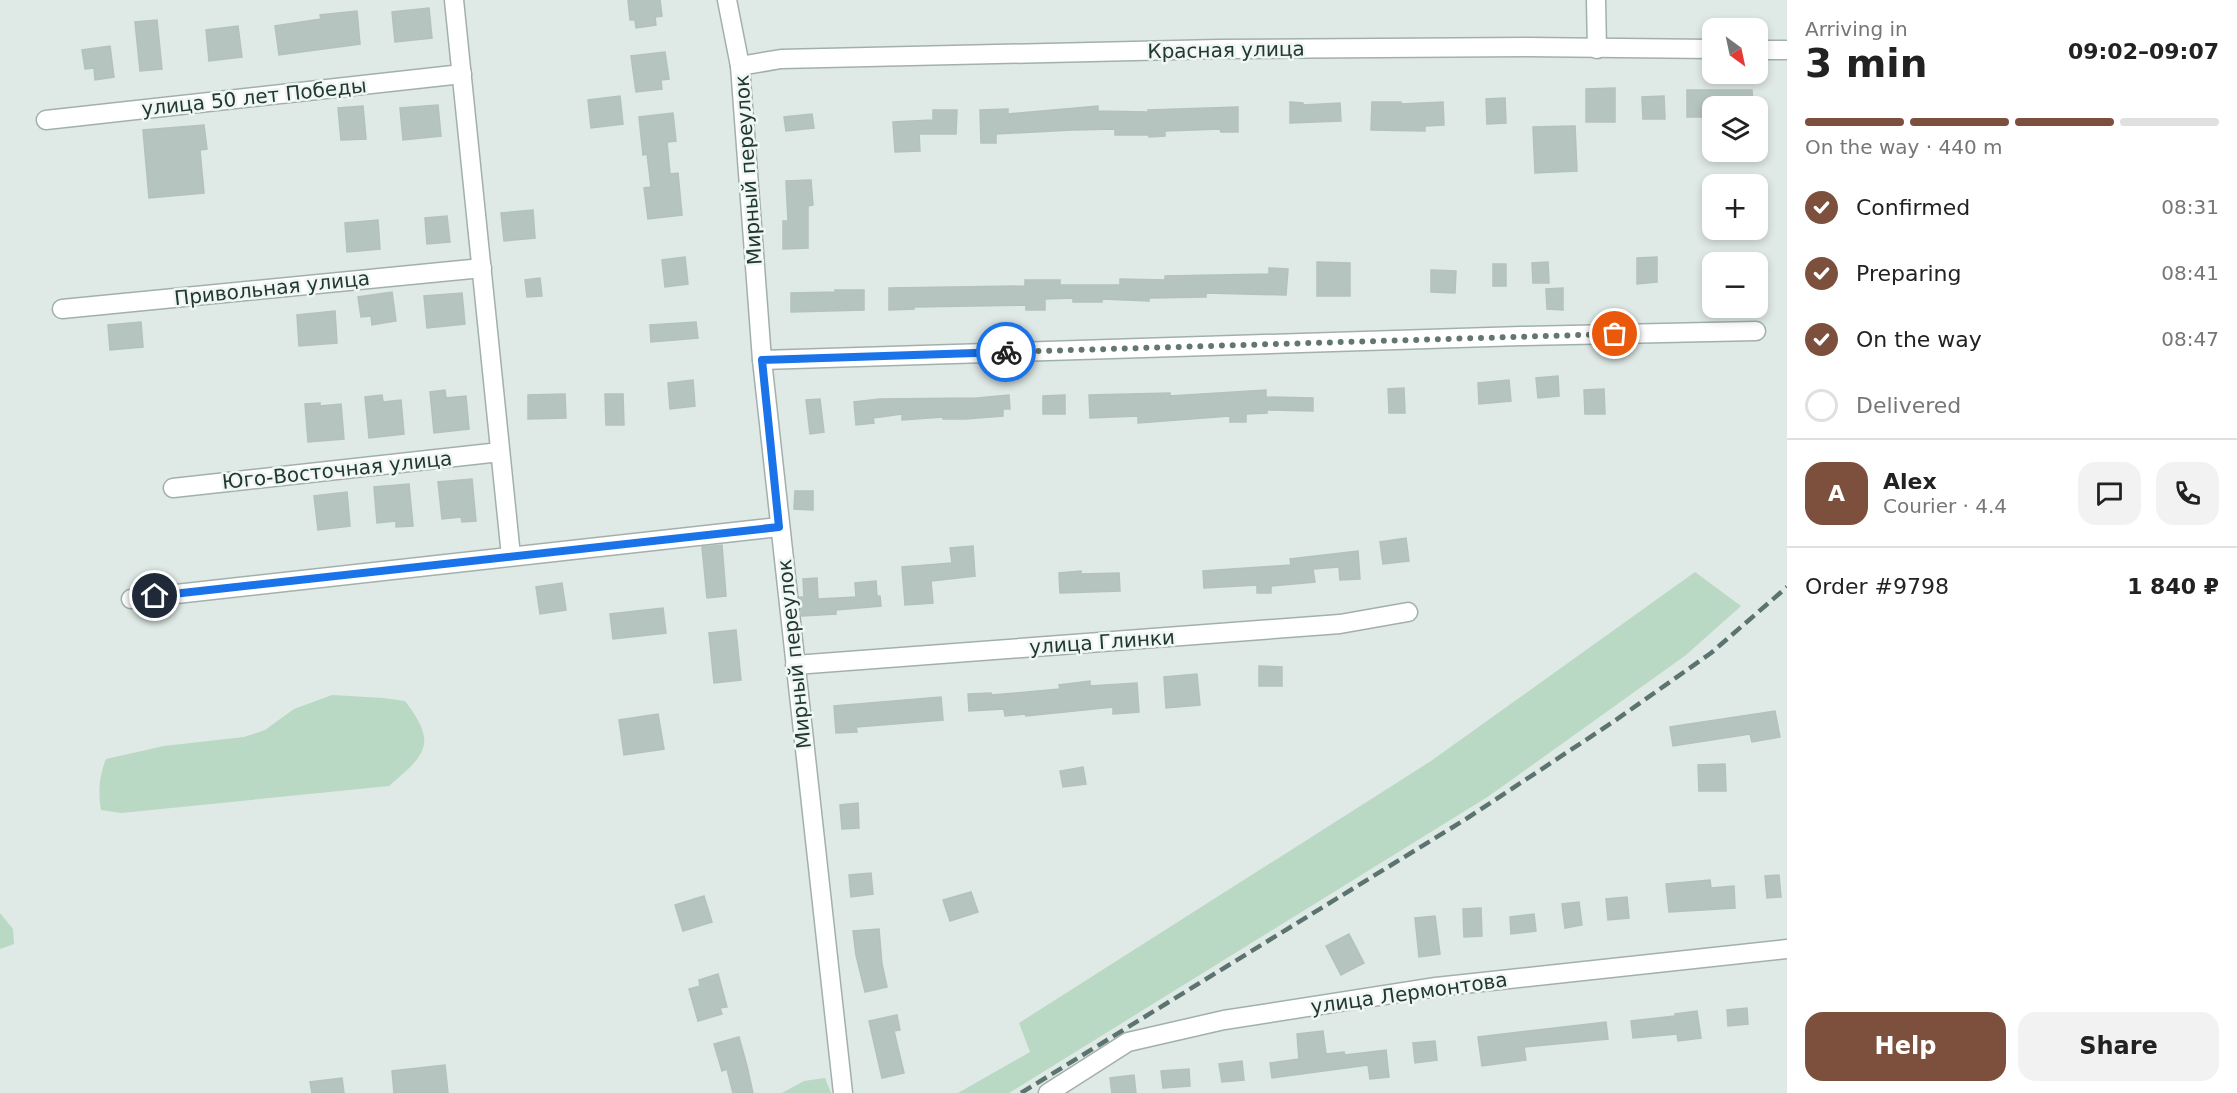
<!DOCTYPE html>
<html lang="en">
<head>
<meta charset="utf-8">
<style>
	body { margin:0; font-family:"DejaVu Sans",sans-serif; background:#f2f2f2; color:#222; height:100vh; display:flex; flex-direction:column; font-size:22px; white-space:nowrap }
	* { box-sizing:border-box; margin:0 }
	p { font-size:20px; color:#767676 }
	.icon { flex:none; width:33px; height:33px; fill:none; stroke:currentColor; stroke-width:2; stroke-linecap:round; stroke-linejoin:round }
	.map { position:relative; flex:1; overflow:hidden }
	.panel { display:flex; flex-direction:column; background:#fff; width:450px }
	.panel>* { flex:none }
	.needle { width:39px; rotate:147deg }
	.controls { position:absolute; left:1702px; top:18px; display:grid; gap:12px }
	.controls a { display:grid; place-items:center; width:66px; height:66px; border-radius:12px; background:#fff; box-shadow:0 3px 9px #0003; font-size:30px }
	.pin { position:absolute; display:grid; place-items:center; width:51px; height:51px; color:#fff; margin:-26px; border:3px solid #fff; border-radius:50%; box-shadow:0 2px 6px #0007 }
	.courier { position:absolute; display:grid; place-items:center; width:60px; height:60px; margin:-30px; border:4px solid #1a73e8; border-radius:50%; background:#fff; color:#222; box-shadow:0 2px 8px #0007 }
	.headline em { font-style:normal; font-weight:700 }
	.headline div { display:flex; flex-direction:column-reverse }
	.headline { display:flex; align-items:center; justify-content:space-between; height:102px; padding:0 18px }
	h1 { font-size:39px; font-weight:700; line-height:45px }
	.bar { display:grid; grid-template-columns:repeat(4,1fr); gap:9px 6px; align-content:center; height:72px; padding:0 18px }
	.bar i { height:8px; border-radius:4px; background:#e0e0e0 }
	.bar .current { background:#7c503d }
	.bar p { grid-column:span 4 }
	.line { display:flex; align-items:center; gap:15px; padding:0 18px; border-top:2px solid #e0e0e0 }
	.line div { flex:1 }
	.round { display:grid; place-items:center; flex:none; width:63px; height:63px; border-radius:18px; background:#f2f2f2 }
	ol { padding:0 18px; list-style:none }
	li { display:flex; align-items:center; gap:18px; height:66px }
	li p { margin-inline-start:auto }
	li .icon { padding:6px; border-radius:50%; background:#7c503d; color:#fff; stroke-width:4 }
	li:last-child { color:#767676 }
	li i { width:33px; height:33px; border:3px solid #e0e0e0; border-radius:50% }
	.cta { display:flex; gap:12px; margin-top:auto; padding:12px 18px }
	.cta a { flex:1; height:69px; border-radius:18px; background:#7c503d; color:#fff; font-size:24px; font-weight:700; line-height:69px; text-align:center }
	.cta a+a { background:#f2f2f2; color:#222 }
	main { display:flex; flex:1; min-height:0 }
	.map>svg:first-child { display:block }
	.green { fill:#b9d9c4 }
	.building { fill:#b5c4bf; stroke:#b2c2bd; stroke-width:1.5 }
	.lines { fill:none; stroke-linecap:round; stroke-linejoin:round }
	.minor-casing { stroke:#a2b0ac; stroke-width:21 }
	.minor { stroke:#fff; stroke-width:18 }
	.rail { stroke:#5c746f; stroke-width:4.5; stroke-dasharray:12 6; stroke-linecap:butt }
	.done { stroke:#647671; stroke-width:6; stroke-dasharray:0 10.8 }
	.route { stroke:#1a73e8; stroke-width:8 }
	.labels { text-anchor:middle; stroke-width:5; stroke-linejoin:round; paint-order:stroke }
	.street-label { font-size:20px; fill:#213833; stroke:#eff6f3 }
</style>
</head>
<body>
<main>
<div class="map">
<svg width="1787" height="1093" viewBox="0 0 1787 1093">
	<rect width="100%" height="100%" fill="#dfe9e5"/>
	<g class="green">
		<polygon points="1695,572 1741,606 1686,655 1489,796 1009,1093 958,1093 1030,1052 1019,1023 1431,761"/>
		<path d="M332,695L383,698L405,701C438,744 426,754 389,786L121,813L101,810C98,792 99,776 106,759L164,746L244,737L265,730L294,709Z"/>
		<polygon points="0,913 13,929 14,944 0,949"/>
		<polygon points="825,1078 831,1093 782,1093 804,1081"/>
	</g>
	<g class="building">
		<polygon points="628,0 660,0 662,16 655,17 656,25 636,28 635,20 630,20"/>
		<polygon points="429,8 432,38 395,42 392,12"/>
		<polygon points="357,11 360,44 279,55 275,26 321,19 320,15"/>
		<polygon points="157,20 162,69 140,71 135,22"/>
		<polygon points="238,26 242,57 209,61 206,30"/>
		<polygon points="110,46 114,77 95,80 94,68 85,69 82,50"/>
		<polygon points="665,52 669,79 661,80 662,89 636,92 631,56"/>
		<polygon points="1615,88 1615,122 1586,122 1586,89"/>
		<polygon points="1687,90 1752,90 1753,106 1713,106 1713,117 1687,117"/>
		<polygon points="620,96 623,124 591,128 588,100"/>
		<polygon points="1664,96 1665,119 1643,119 1642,97"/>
		<polygon points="1505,98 1506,123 1487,124 1486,99"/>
		<polygon points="1290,102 1303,103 1303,105 1340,103 1341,121 1290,123"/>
		<polygon points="1372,102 1401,102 1401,104 1443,102 1444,125 1425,126 1425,131 1371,130"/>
		<polygon points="438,105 441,136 403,140 400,108"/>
		<polygon points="363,106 366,139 341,140 338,108"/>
		<polygon points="1098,106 1098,111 1148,112 1148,110 1238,107 1238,132 1221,132 1220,129 1165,131 1165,136 1149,137 1149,135 1115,135 1115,129 1072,130 996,134 996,143 981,143 980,110 1008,109 1008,114"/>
		<polygon points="933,110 957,110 956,134 919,134 920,151 895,152 893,122 933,120"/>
		<polygon points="673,113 676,141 667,142 670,174 678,173 682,215 648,219 644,188 651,187 647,154 643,155 639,117"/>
		<polygon points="812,114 814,128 786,131 784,117"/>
		<polygon points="204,125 207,149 200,150 204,193 149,198 143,130"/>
		<polygon points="1575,126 1577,171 1535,173 1533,127"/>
		<polygon points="811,180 813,205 808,206 808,248 783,249 783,221 788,221 786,181"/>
		<polygon points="533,210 535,238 504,241 501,213"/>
		<polygon points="447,216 450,242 427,244 425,218"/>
		<polygon points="378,220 380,249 347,252 345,223"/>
		<polygon points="685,257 688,284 665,287 662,260"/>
		<polygon points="1657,257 1657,282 1637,284 1637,258"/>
		<polygon points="1317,262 1350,263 1350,296 1317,296"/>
		<polygon points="1548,262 1549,283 1533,283 1532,263"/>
		<rect x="1493" y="264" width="13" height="22"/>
		<polygon points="1269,268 1288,269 1286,295 1206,293 1206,297 1149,298 1149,301 1102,299 1102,302 1073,302 1073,298 1045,299 1045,310 1026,310 1026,305 913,307 914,309 889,310 889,288 1025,286 1025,280 1060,280 1060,285 1120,285 1120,279 1165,280 1165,276 1269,274"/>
		<polygon points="1431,270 1456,271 1455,293 1431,292"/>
		<polygon points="540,278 542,296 527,297 525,280"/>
		<polygon points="1563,288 1563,310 1547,309 1546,289"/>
		<polygon points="835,290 864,290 864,310 791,312 791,293 835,292"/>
		<polygon points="392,292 396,321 372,325 371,316 361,317 358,297"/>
		<polygon points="462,293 465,324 427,328 424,296"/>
		<polygon points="335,311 337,343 299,346 297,315"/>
		<polygon points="141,322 143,347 110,350 108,325"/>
		<polygon points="696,322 698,338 651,342 650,325"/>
		<polygon points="1558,376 1559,396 1538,398 1536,378"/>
		<polygon points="693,380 695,406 670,409 668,383"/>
		<polygon points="1509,380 1511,401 1479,404 1478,383"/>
		<polygon points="1404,388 1405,413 1389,413 1388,389"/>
		<polygon points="1604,389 1605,414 1585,414 1584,390"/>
		<polygon points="445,390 446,398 466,396 469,429 434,433 430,392"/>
		<polygon points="1266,390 1266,397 1313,398 1313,411 1267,410 1267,413 1246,414 1246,422 1230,422 1230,416 1138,423 1138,416 1090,418 1089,395 1170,393 1170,396"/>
		<polygon points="565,394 566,418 528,419 528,395"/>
		<polygon points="605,394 623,394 624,425 606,425"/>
		<polygon points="382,395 383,402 401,400 404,434 369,438 365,397"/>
		<polygon points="1009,395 1010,409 1003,409 1003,416 965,419 943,419 943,417 902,420 902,414 873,418 874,423 856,425 854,402 880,399 977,398"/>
		<polygon points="1065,395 1065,414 1043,414 1043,396"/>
		<polygon points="820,399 824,432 810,434 806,400"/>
		<polygon points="320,403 320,406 341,404 344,439 308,442 305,404"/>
		<polygon points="472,479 476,521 462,522 461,517 442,519 438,482"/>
		<polygon points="409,484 413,526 396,527 396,521 377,523 374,487"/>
		<polygon points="795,491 813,491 813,510 794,509"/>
		<polygon points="347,492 350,526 318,530 314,496"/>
		<polygon points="1406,538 1409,561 1383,564 1380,542"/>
		<polygon points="722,545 726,596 707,598 702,547"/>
		<polygon points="973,546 975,576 931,581 933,603 905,605 902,567 952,563 950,548"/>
		<polygon points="1358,551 1360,579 1340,580 1339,567 1313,569 1315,582 1271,586 1271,593 1257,593 1257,585 1204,588 1203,571 1291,565 1290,559"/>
		<polygon points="1081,571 1081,574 1119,573 1120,591 1060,593 1059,573"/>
		<polygon points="817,578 818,599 856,597 855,583 876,581 877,596 880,596 881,606 836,610 836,614 802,616 799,597 804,597 803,579"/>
		<polygon points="562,583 566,610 540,614 536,587"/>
		<polygon points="663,608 666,633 613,639 610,614"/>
		<polygon points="736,630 741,680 714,683 709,633"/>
		<polygon points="1259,666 1282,667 1282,686 1259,686"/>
		<polygon points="1197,674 1200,705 1166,708 1164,677"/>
		<polygon points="1090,681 1090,686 1137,683 1139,712 1113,714 1113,707 1026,716 1025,714 1005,716 1004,709 969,711 968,694 991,693 992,695 1060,689 1059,685"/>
		<polygon points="941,697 943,720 856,727 857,732 836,733 834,706"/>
		<polygon points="1775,711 1780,737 1752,742 1750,734 1673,746 1670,727"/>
		<polygon points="658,714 664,749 624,755 619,720"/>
		<polygon points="1725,764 1726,791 1699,791 1698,765"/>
		<polygon points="1083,767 1086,784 1063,787 1060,771"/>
		<polygon points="858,803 859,828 842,829 840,805"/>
		<polygon points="871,873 873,894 851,897 849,875"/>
		<polygon points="1779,875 1781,897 1767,898 1765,876"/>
		<polygon points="1710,880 1711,888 1734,886 1735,908 1669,912 1666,884"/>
		<polygon points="971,892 978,912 950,921 943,900"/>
		<polygon points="704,896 712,922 683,931 675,905"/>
		<polygon points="1627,897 1629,918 1608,920 1606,899"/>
		<polygon points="1579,902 1582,925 1565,928 1562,904"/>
		<polygon points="1481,908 1482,936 1464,937 1463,909"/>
		<polygon points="1534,914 1536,931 1511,934 1510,917"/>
		<polygon points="1435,916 1440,954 1419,957 1415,918"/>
		<polygon points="879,929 882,964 887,987 865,992 856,955 853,931"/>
		<polygon points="1349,934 1364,963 1341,975 1326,946"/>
		<polygon points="718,974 727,1007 720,1008 722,1014 698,1021 689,989 700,986 699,980"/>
		<polygon points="1747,1008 1748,1024 1728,1026 1727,1010"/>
		<polygon points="1697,1011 1701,1038 1678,1041 1677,1034 1633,1038 1631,1021 1675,1016 1675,1014"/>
		<polygon points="897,1015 900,1030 894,1031 904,1073 882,1078 869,1021"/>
		<polygon points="1606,1022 1608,1039 1524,1047 1526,1060 1482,1066 1478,1037"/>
		<polygon points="1323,1031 1326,1054 1344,1052 1345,1055 1386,1050 1389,1077 1370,1079 1368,1065 1272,1078 1270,1063 1299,1059 1297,1034"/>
		<polygon points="739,1037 747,1066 753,1093 733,1093 727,1069 722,1071 714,1044"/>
		<polygon points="1435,1041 1437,1060 1415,1063 1413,1043"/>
		<polygon points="1242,1061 1244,1080 1222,1082 1219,1064"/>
		<polygon points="445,1065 448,1093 394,1093 392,1071"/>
		<polygon points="1189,1069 1190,1086 1163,1088 1161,1071"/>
		<polygon points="1134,1075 1136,1093 1112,1093 1110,1078"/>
		<polygon points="342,1078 344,1093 312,1093 310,1082"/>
	</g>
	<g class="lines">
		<g class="minor-casing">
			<g id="minor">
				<polyline points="454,0 511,556"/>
				<polyline points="727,0 740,66 762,360 843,1093"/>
				<polyline points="1596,0 1597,49"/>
				<polyline points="1758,50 1787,50"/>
				<polyline points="740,66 781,59 1219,49 1526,47 1713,49"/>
				<polyline points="46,120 462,74"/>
				<polyline points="62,309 482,268"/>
				<polyline points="762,360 1521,336 1756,331"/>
				<polyline points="173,488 500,452"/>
				<polyline points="131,599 779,527"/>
				<polyline points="795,665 1340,624 1408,612"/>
				<polyline points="1048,1093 1128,1042 1224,1020 1436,987 1787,949"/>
			</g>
		</g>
		<use href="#minor" class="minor"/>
		<polyline class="rail" points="1021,1093 1466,819 1613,722 1711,653 1787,587"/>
	</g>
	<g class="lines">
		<polyline class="done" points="1006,352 1615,334"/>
		<polyline class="route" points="155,596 779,527 762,360 1006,352"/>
	</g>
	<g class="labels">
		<g class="street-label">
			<text transform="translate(1226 50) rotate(-1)" y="7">Красная улица</text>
			<text transform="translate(254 97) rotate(-6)" y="7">улица 50 лет Победы</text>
			<text transform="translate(748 170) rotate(-94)" y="7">Мирный переулок</text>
			<text transform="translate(272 288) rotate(-6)" y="7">Привольная улица</text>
			<text transform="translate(337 470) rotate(-6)" y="7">Юго-Восточная улица</text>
			<text transform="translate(1102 642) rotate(-4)" y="7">улица Глинки</text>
			<text transform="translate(794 654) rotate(-96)" y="7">Мирный переулок</text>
			<text transform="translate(1409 993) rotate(-8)" y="7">улица Лермонтова</text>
		</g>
	</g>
</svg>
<div class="controls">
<a><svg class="needle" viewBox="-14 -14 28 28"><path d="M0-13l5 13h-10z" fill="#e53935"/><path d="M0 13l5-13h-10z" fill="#767676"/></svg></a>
<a><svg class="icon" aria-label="layers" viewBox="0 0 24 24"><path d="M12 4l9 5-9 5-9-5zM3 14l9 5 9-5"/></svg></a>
<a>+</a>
<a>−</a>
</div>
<div class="pin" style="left:1615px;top:334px;background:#ea580c"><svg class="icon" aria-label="bag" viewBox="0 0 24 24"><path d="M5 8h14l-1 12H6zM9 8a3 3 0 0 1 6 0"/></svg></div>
<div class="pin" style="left:155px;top:596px;background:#1f2937"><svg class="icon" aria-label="home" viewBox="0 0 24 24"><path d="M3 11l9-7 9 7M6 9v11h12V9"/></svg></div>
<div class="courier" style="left:1006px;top:352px"><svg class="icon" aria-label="bike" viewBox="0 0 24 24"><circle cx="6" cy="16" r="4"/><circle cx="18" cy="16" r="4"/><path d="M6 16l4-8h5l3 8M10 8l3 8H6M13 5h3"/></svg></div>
</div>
<section class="panel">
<div class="headline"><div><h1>3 min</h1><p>Arriving in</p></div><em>09:02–09:07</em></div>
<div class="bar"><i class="current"></i><i class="current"></i><i class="current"></i><i></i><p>On the way · 440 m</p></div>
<ol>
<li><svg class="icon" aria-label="check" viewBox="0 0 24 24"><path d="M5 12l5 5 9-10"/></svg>Confirmed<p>08:31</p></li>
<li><svg class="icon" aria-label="check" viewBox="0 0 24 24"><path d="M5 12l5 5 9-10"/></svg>Preparing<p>08:41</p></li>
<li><svg class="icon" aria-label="check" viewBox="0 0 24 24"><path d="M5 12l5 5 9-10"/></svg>On the way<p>08:47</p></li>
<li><i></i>Delivered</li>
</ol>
<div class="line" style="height:108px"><b class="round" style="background:#7c503d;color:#fff">A</b><div><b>Alex</b><p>Courier · 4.4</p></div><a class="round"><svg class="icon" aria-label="chat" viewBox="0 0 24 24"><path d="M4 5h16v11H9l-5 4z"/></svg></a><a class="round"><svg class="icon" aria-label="phone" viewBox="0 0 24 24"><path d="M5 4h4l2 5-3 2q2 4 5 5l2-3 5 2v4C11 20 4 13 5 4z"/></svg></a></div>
<div class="line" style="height:78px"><div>Order #9798</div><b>1 840 ₽</b></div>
<div class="cta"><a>Help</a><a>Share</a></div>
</section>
</main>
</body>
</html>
